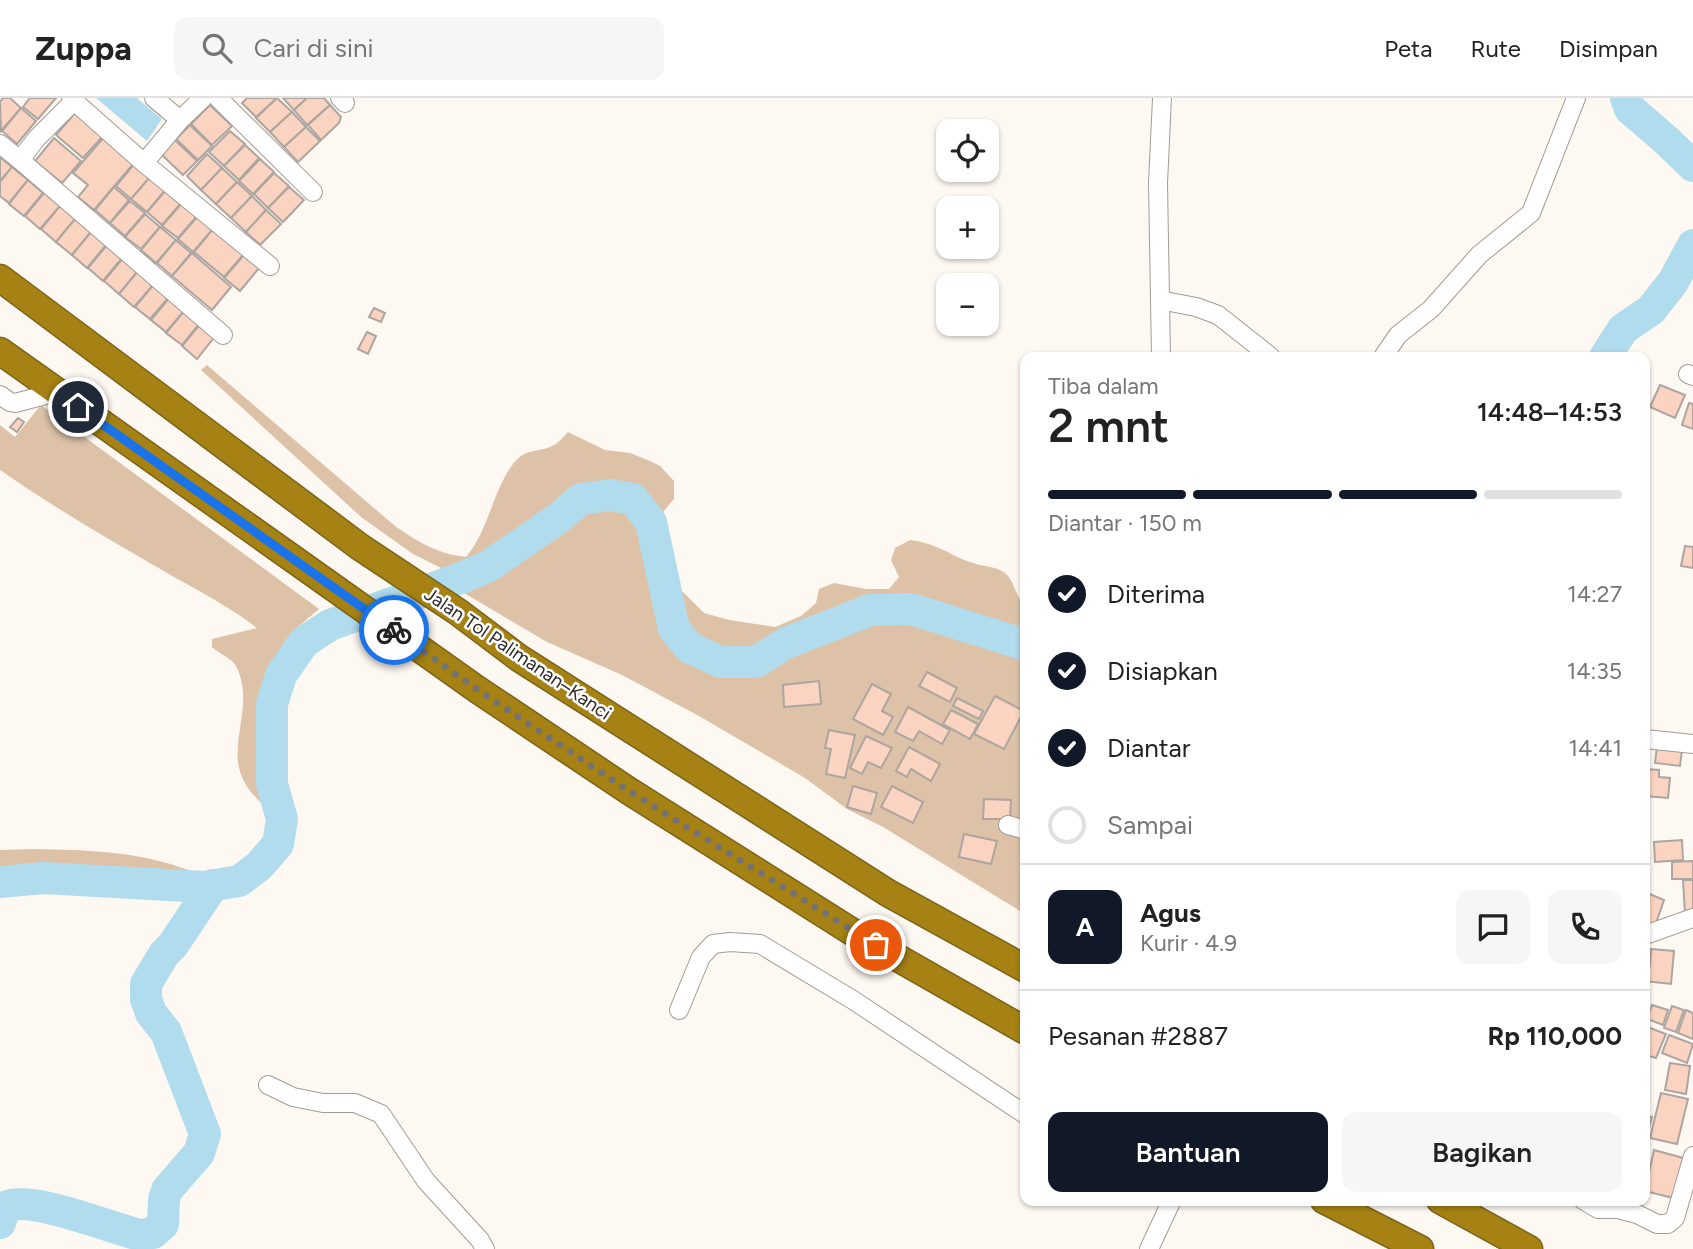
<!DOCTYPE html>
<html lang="id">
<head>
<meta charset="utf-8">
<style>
	body { margin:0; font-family:Figtree,sans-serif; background:#f6f6f6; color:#222; height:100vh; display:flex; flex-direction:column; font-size:26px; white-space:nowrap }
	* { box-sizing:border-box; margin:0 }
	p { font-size:23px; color:#767676 }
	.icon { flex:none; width:38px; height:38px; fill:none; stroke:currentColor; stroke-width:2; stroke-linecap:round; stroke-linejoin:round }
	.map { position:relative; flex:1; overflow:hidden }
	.drawer { position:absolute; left:1020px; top:254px; width:630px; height:854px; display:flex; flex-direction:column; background:#fff; border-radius:14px; box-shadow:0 2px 5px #0004 }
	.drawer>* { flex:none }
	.fabs { position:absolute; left:936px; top:21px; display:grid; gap:14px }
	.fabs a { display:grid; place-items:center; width:63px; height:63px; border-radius:14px; background:#fff; box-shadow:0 2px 5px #0004; font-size:35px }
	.pin { position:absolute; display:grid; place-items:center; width:60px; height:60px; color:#fff; margin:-30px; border:4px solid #fff; border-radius:50%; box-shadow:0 2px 7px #0007 }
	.courier { position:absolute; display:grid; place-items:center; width:70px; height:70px; margin:-35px; border:5px solid #1a73e8; border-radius:50%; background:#fff; color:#222; box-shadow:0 2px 9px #0007 }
	.head em { font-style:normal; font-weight:600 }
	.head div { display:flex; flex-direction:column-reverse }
	.head { display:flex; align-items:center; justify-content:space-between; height:119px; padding:0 28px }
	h1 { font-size:46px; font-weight:600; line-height:52px }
	.bar { display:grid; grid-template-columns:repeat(4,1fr); gap:10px 7px; align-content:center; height:84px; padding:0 28px }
	.bar i { height:9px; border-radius:5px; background:#e0e0e0 }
	.bar .selected { background:#111827 }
	.bar p { grid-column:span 4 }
	.line { display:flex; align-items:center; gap:18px; padding:0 28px; border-top:2px solid #e0e0e0 }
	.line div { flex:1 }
	.round { display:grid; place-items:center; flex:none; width:74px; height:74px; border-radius:14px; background:#f6f6f6 }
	ol { padding:0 28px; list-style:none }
	li { display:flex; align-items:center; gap:21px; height:77px }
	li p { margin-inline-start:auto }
	li .icon { padding:7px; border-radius:50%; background:#111827; color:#fff; stroke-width:4 }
	li:last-child { color:#767676 }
	li i { width:38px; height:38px; border:4px solid #e0e0e0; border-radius:50% }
	.button { display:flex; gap:14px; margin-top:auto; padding:14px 28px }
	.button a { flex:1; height:80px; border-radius:14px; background:#111827; color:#fff; font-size:28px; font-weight:600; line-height:80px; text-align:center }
	.button a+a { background:#f6f6f6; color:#222 }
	header { display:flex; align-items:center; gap:42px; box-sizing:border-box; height:98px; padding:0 35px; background:#fff; border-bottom:2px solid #e0e0e0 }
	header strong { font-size:33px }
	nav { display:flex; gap:38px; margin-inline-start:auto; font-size:24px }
	.search { width:490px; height:63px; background:#f6f6f6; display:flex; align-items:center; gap:18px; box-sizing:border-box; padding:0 24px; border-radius:14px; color:#767676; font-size:26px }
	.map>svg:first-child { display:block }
	.green { fill:#ddc2a8 }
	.water { fill:#b1dcee }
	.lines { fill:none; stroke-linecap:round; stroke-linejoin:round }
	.river { stroke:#b1dcee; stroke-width:32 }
	.building { fill:#fad4c0; stroke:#ada5a0; stroke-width:2 }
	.minor-casing { stroke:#a39c95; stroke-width:20 }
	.highway-casing { stroke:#7b631a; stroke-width:29 }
	.minor { stroke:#fff; stroke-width:18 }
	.highway { stroke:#a58213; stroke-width:26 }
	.done { stroke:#76726f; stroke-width:7; stroke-dasharray:0 12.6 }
	.route { stroke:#1a73e8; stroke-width:9 }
	.labels { text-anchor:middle; stroke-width:5; stroke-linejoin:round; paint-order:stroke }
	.street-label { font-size:19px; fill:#2d2a28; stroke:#fff }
</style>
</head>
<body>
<header>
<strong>Zuppa</strong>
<div class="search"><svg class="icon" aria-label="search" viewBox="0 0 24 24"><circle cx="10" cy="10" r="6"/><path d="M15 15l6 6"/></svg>Cari di sini</div>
<nav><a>Peta</a><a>Rute</a><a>Disimpan</a></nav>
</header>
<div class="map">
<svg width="1693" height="1151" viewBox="0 0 1693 1151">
	<rect width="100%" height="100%" fill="#fef8f2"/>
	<g class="green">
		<path d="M207,267L395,428C418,444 438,456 466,459C489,432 492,394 513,366C525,350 537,355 552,348C558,346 564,338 568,334L605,352L630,355L650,363L660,368L674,383V401L658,420L637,395L611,389L578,393L555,413L485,461L458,473L445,472L413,456L361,419L201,272Z"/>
		<path d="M41,307L319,511C310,519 299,527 291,536C253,578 258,660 269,711C207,665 260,621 237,570C232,559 220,557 212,549V541L257,530C231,510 203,495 174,479C115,445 56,411 0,372V327L15,339Z"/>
		<polygon points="610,405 629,408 644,427 667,535 685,556 720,572 759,571 789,552 872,520 910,519 1025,555 1025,816 883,729 847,711 805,680 699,618 622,577 547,544 459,492 464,487 492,475 564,425 584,408"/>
		<path d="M910,442C940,446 948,457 973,465C983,469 996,468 1005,475C1015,483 1015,499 1025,507V539L912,503L869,505L782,539L754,556L723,557L695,544L680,527L676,512L673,484L704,515L729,522L775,529L801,518L816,505L819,491L834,485L866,491H889L899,479L891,462L895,450Z"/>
		<path d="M33,751C88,752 139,753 191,773L30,769L0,773V752Z"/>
	</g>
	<polygon class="water" points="96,0 137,0 162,21 147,43"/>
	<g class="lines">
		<g class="river">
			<polyline points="1626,0 1630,11 1666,42 1693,68"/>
			<polyline points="1605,259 1623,231 1651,212 1673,184 1693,147"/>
			<polyline points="0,784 43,780 204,789 239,783 259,768 278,746 282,721 272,686 272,606 281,577 304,544 330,527 461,480 489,468 560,419 581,401 610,397 633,401 651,424 674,531 690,550 721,564 756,564 786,545 870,512 911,511 1026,547"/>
			<path d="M0,1125L5,1109C30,1096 110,1130 140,1137L153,1135L163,1126L164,1101L167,1092L199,1055L205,1036L166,934L151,915L146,901V886L164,856L173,847L213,787"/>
		</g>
	</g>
	<g class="building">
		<polygon points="3,0 10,0 21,10 1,33 0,4"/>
		<polygon points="30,0 56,0 38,21 23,9"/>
		<polygon points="247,0 277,0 256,19 242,5"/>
		<polygon points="277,0 292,14 270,34 256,20"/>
		<polygon points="283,0 307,0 294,12"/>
		<polygon points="307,0 324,0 330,7 307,27 294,12"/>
		<polygon points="210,7 232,28 212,47 191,26"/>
		<polygon points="330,7 341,19 339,25 321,42 308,27"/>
		<polygon points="21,10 36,23 17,46 2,33"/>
		<polygon points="292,14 306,29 284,49 270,34"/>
		<polygon points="75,15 103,38 83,60 56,37"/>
		<polygon points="190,27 212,48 198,62 176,41"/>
		<polygon points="306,29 320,43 298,64 284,49"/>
		<polygon points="230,33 245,46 224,68 209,54"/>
		<polygon points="104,39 134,65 94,112 78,99 88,87 73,75"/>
		<polygon points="54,40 81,63 62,85 35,63"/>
		<polygon points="175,42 197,63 183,77 161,56"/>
		<polygon points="245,47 259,60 239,82 224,68"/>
		<polygon points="207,56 222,70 201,92 187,78"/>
		<polygon points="0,59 12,69 0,83"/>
		<polygon points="260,61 274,74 253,96 239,83"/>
		<polygon points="135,65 151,78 131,101 116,88"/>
		<polygon points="12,69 28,82 9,105 0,98 0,84"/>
		<polygon points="222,70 237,84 216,106 201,92"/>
		<polygon points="274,75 289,88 268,110 254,96"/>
		<polygon points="151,78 166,91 147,114 131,101"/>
		<polygon points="28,82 43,95 24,118 9,106"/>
		<polygon points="237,84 252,98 231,120 216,106"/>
		<polygon points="114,89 129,102 110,125 95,112"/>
		<polygon points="289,89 304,102 283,124 268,110"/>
		<polygon points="166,92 182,104 162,127 147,114"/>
		<polygon points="44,95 60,108 40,131 25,118"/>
		<polygon points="252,98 266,112 246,134 231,120"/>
		<polygon points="130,103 145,115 125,138 110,125"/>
		<polygon points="182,105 197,118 178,140 162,128"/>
		<polygon points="60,108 75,121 56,144 41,131"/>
		<polygon points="266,112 281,126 260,147 246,134"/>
		<polygon points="145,116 160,129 141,151 125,139"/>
		<polygon points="198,118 213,131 193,154 178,141"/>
		<polygon points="75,121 91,134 72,157 56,144"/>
		<polygon points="160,129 176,142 156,165 141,152"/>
		<polygon points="213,131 243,157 224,179 194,154"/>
		<polygon points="91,134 106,147 87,170 72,157"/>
		<polygon points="176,142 191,155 172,178 157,165"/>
		<polygon points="107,147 122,160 103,183 88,170"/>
		<polygon points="192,155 231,189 212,212 172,178"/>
		<polygon points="244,157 259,170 240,193 224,180"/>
		<polygon points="123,160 138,173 119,196 104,183"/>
		<polygon points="138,173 154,186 134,209 119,196"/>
		<polygon points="154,186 169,199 150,221 135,209"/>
		<polygon points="170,199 185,212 166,234 151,222"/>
		<polygon points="374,210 385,215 381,224 369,219"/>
		<polygon points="185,212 201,224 182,247 166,235"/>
		<polygon points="201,225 216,237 197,261 182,248"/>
		<polygon points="367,234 376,238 368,256 358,251"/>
		<polygon points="1660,287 1685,297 1675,320 1650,309"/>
		<polygon points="1689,305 1693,306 1693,331 1682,327"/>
		<polygon points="18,320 24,324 17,334 10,329"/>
		<polygon points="1685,448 1693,449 1693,470 1681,468"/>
		<polygon points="927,574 957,590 950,604 919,588"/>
		<polygon points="819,583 821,606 784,609 783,587"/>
		<polygon points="872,586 891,596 882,613 893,619 883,637 853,621"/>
		<polygon points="995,598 1024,613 1004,651 974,636"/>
		<polygon points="957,600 983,613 979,621 953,608"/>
		<polygon points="908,609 950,632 942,646 919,633 913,643 895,634"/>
		<polygon points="951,612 978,626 970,641 943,626"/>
		<polygon points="829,632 855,637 845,680 826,676 831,651 825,650"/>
		<polygon points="866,638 892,650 881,670 868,664 862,676 850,670"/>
		<polygon points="1657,648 1682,651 1680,668 1655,665"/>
		<polygon points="909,649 940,666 931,683 911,671 907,679 896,673"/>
		<polygon points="1645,671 1659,672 1659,679 1670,680 1668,700 1645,698"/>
		<polygon points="853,688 877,695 871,716 847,709"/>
		<polygon points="892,688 923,704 913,725 881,709"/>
		<polygon points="984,701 1011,702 1010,721 983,721"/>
		<polygon points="964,736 997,743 991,766 959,759"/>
		<polygon points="1682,742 1683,762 1655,764 1654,744"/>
		<polygon points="1693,763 1693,781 1672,781 1672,764"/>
		<polygon points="1683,782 1693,782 1693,815 1685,816"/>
		<polygon points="1645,794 1664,802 1655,828 1645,824"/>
		<polygon points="1651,851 1674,853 1671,886 1645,883 1645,868 1650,868"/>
		<polygon points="1652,907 1668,912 1663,927 1647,921"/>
		<polygon points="1672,908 1684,912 1676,934 1664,930"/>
		<polygon points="1686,912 1693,915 1693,941 1678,935"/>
		<polygon points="1645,928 1666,936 1656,960 1649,958 1647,964 1645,963"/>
		<polygon points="1669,937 1693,946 1687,965 1662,955"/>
		<polygon points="1670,965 1690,968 1686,996 1665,992"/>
		<polygon points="1661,995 1688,1001 1677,1046 1650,1040"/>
		<polygon points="1645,1017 1652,1019 1645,1046"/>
		<polygon points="1654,1052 1687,1061 1677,1101 1645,1093"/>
	</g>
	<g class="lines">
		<g class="minor-casing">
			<g id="minor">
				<polyline points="71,0 74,3 37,40 20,62 223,237"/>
				<polyline points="154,0 180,22"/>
				<polyline points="218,0 313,94"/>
				<polyline points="340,0 345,5"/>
				<polyline points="74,3 144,65 270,168"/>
				<polyline points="0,46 20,62"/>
				<polyline points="144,65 180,22 203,0"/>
				<polyline points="1160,202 1196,209 1218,217 1271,259"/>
				<polyline points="1161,259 1158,85 1162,0"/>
				<polyline points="1383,259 1398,237 1431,211 1479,157 1531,115 1576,0"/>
				<polyline points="1688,276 1693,278"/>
				<polyline points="0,297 10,304 15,305 57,294"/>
				<polyline points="1645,641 1693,646"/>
				<polyline points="1008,727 1026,732"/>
				<polyline points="1645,837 1693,820"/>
				<polyline points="679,912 701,859 713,846 730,844 760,846 853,902 1026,1017"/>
				<polyline points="268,987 293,999 323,1005 355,1005 381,1016 426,1083 480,1142 485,1151"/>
				<polyline points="1583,1102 1598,1111 1618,1111 1637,1116 1657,1126 1668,1126 1675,1120 1693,1058"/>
				<polyline points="1149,1151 1172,1102"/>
			</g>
		</g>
		<g class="highway-casing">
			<g id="highway">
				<polyline points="0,180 360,449 458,514 519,560 888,795 1026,871"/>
				<polyline points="0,253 478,592 629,693 854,835 1026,933"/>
				<polyline points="1324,1102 1420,1151"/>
				<polyline points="1440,1102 1529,1151"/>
			</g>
		</g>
		<use href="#minor" class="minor"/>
		<use href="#highway" class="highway"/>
	</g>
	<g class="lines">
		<polyline class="done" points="394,532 478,592 629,693 876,847"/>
		<polyline class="route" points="78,309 394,532"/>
	</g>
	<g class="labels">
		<g class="street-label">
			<text transform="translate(518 555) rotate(34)" y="7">Jalan Tol Palimanan–Kanci</text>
		</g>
	</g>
</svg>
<div class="fabs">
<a><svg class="icon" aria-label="locate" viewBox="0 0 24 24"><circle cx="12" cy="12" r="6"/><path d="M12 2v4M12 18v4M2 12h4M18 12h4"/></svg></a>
<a>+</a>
<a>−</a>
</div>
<div class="pin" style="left:876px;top:847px;background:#ea580c"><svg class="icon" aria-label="bag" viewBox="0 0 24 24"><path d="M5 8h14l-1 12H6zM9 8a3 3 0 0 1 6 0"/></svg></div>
<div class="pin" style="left:78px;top:309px;background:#1f2937"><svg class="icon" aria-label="home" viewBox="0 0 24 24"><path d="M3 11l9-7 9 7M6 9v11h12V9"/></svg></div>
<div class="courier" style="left:394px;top:532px"><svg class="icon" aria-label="bike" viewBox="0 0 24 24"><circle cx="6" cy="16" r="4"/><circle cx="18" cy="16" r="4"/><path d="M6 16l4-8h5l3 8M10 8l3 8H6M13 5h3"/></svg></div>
<section class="drawer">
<div class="head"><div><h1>2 mnt</h1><p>Tiba dalam</p></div><em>14:48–14:53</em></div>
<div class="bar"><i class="selected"></i><i class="selected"></i><i class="selected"></i><i></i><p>Diantar · 150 m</p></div>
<ol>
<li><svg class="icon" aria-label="check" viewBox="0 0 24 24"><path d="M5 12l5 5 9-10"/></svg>Diterima<p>14:27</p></li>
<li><svg class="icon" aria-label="check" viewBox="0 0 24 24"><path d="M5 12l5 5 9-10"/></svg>Disiapkan<p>14:35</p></li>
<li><svg class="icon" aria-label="check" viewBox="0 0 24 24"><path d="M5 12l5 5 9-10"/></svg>Diantar<p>14:41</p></li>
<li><i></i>Sampai</li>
</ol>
<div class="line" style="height:126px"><b class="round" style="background:#111827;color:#fff">A</b><div><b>Agus</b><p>Kurir · 4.9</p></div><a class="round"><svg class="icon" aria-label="chat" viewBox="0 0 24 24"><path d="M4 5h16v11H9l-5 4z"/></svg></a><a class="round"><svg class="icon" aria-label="phone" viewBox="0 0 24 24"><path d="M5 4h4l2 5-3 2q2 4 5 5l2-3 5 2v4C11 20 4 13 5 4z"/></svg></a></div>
<div class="line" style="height:91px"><div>Pesanan #2887</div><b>Rp 110,000</b></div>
<div class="button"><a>Bantuan</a><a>Bagikan</a></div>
</section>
</div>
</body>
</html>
